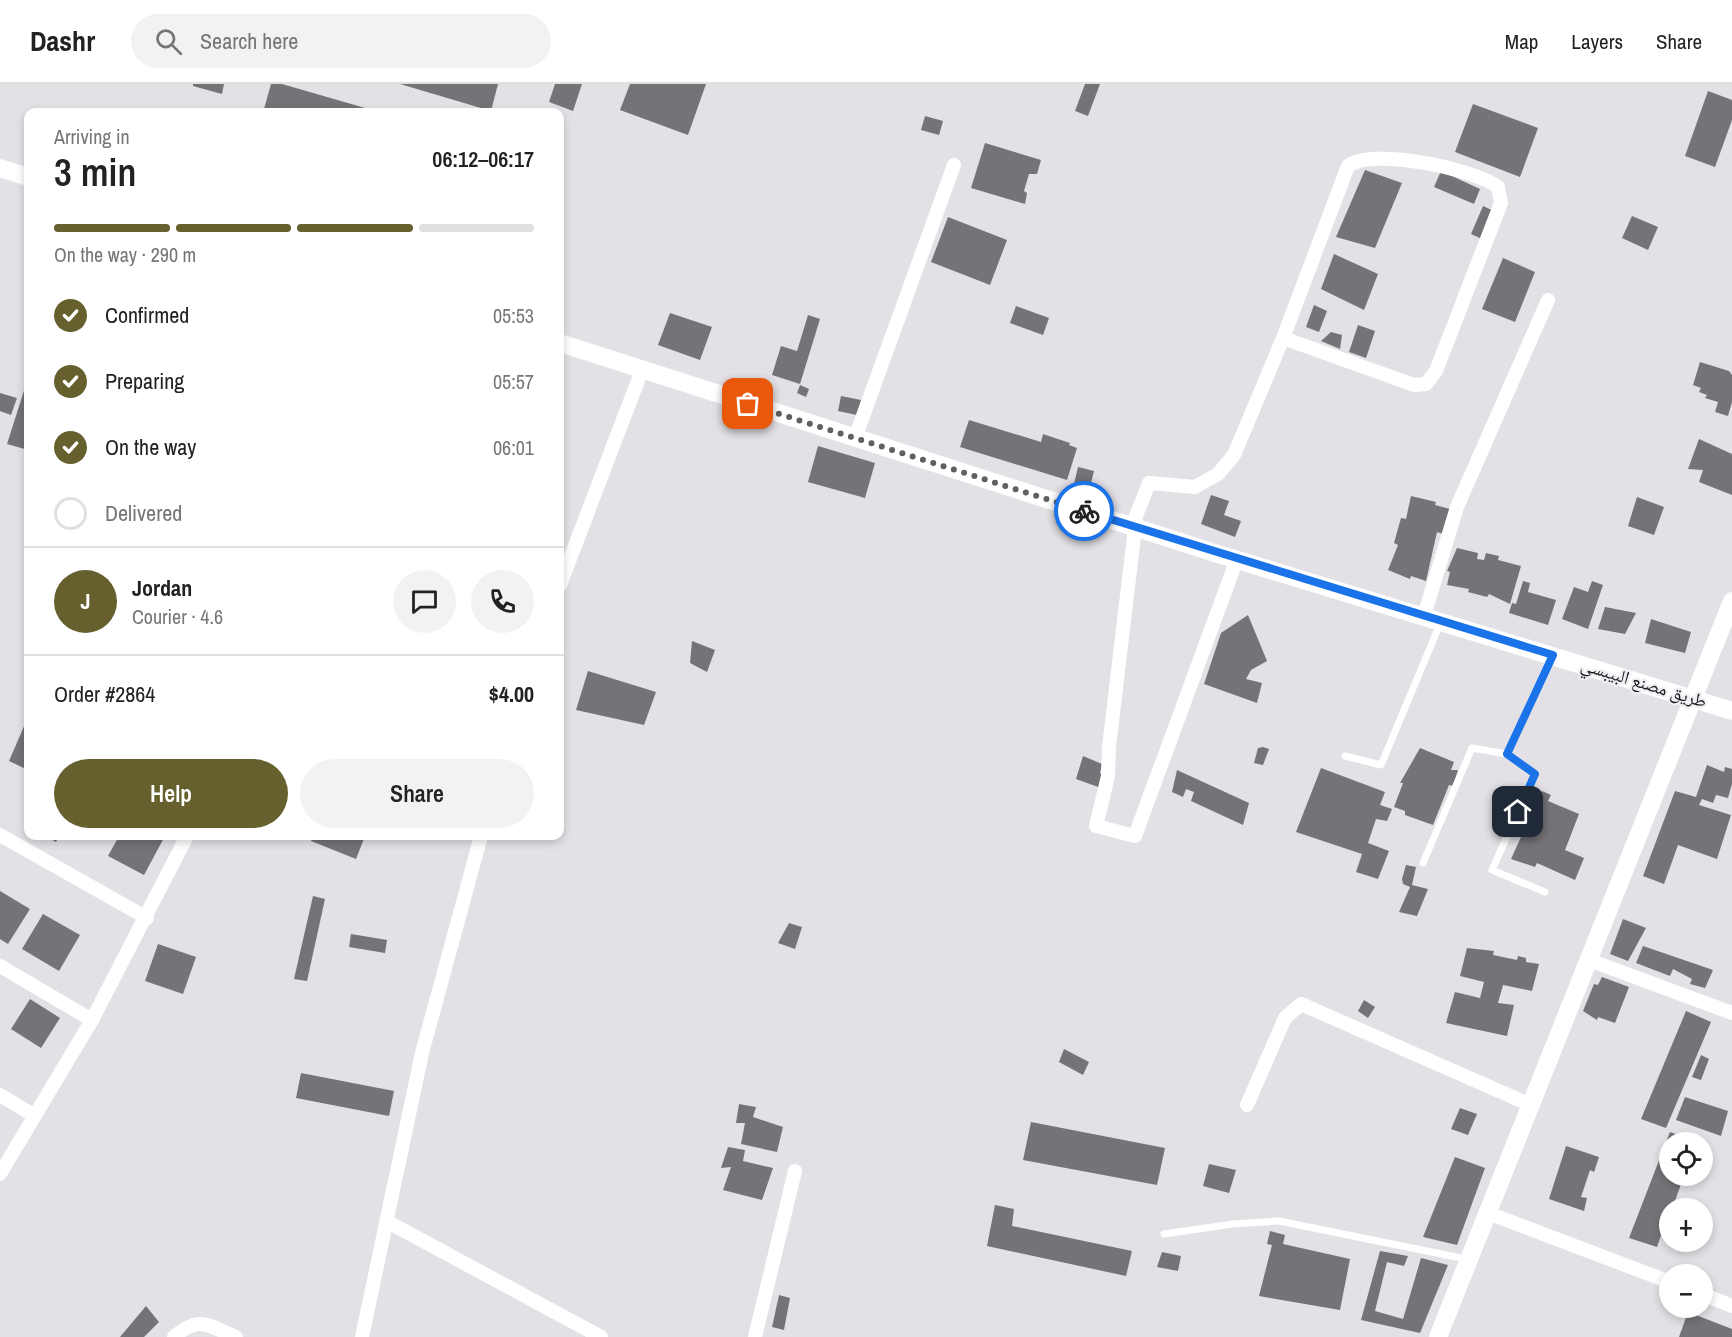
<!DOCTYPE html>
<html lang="en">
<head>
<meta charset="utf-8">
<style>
	body { margin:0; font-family:"Archivo Narrow","Noto Naskh Arabic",sans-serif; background:#f2f2f2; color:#222; height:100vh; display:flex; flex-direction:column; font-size:22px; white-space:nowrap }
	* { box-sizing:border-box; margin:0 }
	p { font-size:20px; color:#767676 }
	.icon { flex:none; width:33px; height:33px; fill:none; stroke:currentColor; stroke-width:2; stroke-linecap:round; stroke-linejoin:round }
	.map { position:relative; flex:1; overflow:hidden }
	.details { position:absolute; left:24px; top:24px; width:540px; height:732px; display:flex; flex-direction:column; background:#fff; border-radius:12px; box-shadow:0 3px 9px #0003 }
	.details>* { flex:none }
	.buttons { position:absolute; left:1659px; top:1048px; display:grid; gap:12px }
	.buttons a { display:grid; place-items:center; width:54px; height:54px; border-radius:50%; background:#fff; box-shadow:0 3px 9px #0003; font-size:30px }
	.pin { position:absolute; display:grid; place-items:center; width:51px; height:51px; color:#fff; margin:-26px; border-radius:12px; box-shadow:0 3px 9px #0006 }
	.courier { position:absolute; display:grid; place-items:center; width:60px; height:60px; margin:-30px; border:4px solid #1a73e8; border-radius:50%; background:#fff; color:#222; box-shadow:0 2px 8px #0007 }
	.head em { font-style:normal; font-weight:600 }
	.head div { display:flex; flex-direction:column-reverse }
	.head { display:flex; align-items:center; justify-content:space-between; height:102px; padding:0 30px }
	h1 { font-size:39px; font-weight:600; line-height:45px }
	.bar { display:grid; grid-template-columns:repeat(4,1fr); gap:9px 6px; align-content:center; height:72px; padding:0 30px }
	.bar i { height:8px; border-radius:4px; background:#e0e0e0 }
	.bar .current { background:#65602d }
	.bar p { grid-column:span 4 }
	.line { display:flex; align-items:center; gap:15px; padding:0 30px; border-top:2px solid #e0e0e0 }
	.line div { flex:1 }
	.round { display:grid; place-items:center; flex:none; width:63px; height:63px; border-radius:32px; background:#f2f2f2 }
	ol { padding:0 30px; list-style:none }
	li { display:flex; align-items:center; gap:18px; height:66px }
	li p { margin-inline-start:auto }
	li .icon { padding:6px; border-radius:50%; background:#65602d; color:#fff; stroke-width:4 }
	li:last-child { color:#767676 }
	li i { width:33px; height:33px; border:3px solid #e0e0e0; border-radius:50% }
	.primary-button { display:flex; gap:12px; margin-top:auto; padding:12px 30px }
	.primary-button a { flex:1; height:69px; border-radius:36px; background:#65602d; color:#fff; font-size:24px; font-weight:600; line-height:69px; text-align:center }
	.primary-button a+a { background:#f2f2f2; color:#222 }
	header { display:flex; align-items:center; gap:36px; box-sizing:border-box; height:84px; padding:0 30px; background:#fff; border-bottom:2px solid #e0e0e0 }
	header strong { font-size:28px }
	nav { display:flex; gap:33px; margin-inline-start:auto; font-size:21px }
	.search { width:420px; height:54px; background:#f2f2f2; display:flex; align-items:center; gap:15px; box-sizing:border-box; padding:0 21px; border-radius:33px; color:#767676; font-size:22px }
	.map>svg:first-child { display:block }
	.building { fill:#757377 }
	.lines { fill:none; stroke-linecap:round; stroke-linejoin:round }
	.lane { stroke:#fff; stroke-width:7 }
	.street { stroke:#fff; stroke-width:14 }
	.secondary { stroke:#fff; stroke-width:18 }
	.done { stroke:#605f61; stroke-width:6; stroke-dasharray:0 10.8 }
	.route { stroke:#1a73e8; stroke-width:8 }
	.labels { text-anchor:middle; stroke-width:4.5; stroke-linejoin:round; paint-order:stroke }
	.street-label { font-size:18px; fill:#1a191a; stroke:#f1eef3 }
</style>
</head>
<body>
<header>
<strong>Dashr</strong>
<div class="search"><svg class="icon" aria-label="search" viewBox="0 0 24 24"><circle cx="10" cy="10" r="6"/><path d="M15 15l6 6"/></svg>Search here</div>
<nav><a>Map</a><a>Layers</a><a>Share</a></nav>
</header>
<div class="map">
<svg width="1732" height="1253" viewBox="0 0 1732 1253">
	<rect width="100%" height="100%" fill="#e3e1e5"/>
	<g class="building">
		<polygon points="193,0 224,0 222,10 193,2"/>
		<polygon points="271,0 282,0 379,28 276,28 264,25"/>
		<polygon points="400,0 498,0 491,27"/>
		<polygon points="555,0 582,0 573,27 549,18"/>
		<polygon points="630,0 706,0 688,51 620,26"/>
		<polygon points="1085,0 1100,0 1088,32 1075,27"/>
		<polygon points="1708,7 1732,16 1732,36 1715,83 1685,72"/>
		<polygon points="1473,20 1538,44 1520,93 1455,68"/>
		<polygon points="925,32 943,37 939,51 921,46"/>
		<polygon points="985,59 1041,76 1037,90 1029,90 1024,107 1027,109 1025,120 971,104"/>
		<polygon points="1365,86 1402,99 1375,164 1336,153"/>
		<polygon points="1441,87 1480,105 1474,120 1434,103"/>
		<polygon points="1483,122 1496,128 1484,156 1471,150"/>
		<polygon points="1632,132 1658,143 1648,166 1622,154"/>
		<polygon points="948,133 1007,156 990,201 931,178"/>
		<polygon points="1334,170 1378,190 1364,226 1321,205"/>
		<polygon points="1503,174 1535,188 1515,238 1482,225"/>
		<polygon points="1314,221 1327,227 1319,248 1306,243"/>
		<polygon points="1016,222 1049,234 1043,251 1010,239"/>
		<polygon points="670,229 712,243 700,276 658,261"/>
		<polygon points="808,231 820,235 800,300 772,291 781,262 797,267"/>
		<polygon points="1358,241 1375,247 1366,274 1349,268"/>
		<polygon points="1331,248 1342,251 1340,265 1321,257"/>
		<polygon points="1700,278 1729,287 1732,291 1732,318 1728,332 1715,328 1718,318 1705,314 1707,311 1699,308 1701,304 1693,301"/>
		<polygon points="28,294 28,366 7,360"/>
		<polygon points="800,301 809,305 806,313 797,309"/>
		<polygon points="0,309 17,314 11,331 0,327"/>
		<polygon points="841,312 861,316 857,331 838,327"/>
		<polygon points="969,336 1041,358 1043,350 1070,359 1069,361 1077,364 1067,396 960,363"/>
		<polygon points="1699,355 1732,370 1732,411 1699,398 1703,386 1688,385"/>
		<polygon points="818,362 875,379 865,414 808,398"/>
		<polygon points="1078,383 1094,387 1090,403 1074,400"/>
		<polygon points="1211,411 1229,417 1224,431 1241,437 1235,453 1201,440"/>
		<polygon points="1411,412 1436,418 1435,421 1450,425 1443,450 1437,448 1426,497 1411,492 1410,495 1388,486 1398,461 1394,459 1401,434 1406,435"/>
		<polygon points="1637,413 1664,423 1654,451 1628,442"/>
		<polygon points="1457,464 1478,469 1477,475 1484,476 1486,469 1499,472 1498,476 1521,482 1510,520 1489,510 1487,513 1468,508 1469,505 1447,501 1450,488 1447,487"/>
		<polygon points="1523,497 1530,499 1528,508 1556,516 1548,541 1509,529 1512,519 1516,520"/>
		<polygon points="1592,497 1603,501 1588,545 1562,535 1574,503 1588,508"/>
		<polygon points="1605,523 1636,529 1625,550 1598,545"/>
		<polygon points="1248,531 1267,577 1251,586 1246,595 1262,599 1257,619 1204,600 1221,549"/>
		<polygon points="1651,535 1691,548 1685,569 1645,559"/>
		<polygon points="692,557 715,566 707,588 690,579"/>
		<polygon points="588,587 656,608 644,641 576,626"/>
		<polygon points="28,633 28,686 9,677"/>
		<polygon points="1263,663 1269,665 1263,681 1254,679 1258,664"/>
		<polygon points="1420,664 1454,678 1451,686 1458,686 1453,702 1449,701 1433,741 1405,731 1405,727 1394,723 1403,699 1400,699"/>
		<polygon points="1083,672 1102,680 1100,689 1106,691 1101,704 1076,695"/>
		<polygon points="1707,681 1724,688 1725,683 1732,685 1732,700 1728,714 1716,711 1713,719 1702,715 1699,721 1731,731 1717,775 1678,761 1664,800 1643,792 1675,707 1696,713"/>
		<polygon points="1321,684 1385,708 1380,721 1392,725 1387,737 1376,735 1368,759 1389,767 1378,795 1356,788 1362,770 1296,748"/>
		<polygon points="1177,686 1249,719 1243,741 1191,717 1194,708 1186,705 1183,713 1172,708"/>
		<polygon points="1542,707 1551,711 1548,717 1579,730 1565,766 1584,774 1575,796 1537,779 1535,783 1511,775"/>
		<polygon points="45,752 59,752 56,758"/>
		<polygon points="119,752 165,752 144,791 108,772"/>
		<polygon points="313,752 365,752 356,775 311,757"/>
		<polygon points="1406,781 1416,783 1412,801 1428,805 1417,832 1399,828 1410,803 1403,800 1402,795"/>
		<polygon points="0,807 30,825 8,860 0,855"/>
		<polygon points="313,812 325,815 307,897 294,895"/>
		<polygon points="43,830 80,851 59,887 22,865"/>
		<polygon points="1623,835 1646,844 1628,877 1610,870"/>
		<polygon points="789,839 802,843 795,865 778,859"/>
		<polygon points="351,850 387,856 385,869 349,863"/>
		<polygon points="158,860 196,873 183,910 145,897"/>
		<polygon points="1643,862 1713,886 1705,904 1690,900 1692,895 1673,885 1670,892 1636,879"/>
		<polygon points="1467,864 1494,867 1493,871 1517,876 1518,872 1526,874 1526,878 1539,880 1532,907 1503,901 1498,919 1514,921 1507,952 1446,939 1455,908 1480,914 1484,898 1460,892"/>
		<polygon points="1602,893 1629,903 1615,939 1598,933 1597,936 1583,927 1594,900 1598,901"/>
		<polygon points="30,915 60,934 41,964 11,945"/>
		<polygon points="1364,916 1375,923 1368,934 1358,927"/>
		<polygon points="1686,927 1711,938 1666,1044 1641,1035"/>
		<polygon points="1064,965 1089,978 1083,991 1059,978"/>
		<polygon points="1701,971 1709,975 1701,996 1692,993"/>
		<polygon points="301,989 394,1007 389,1032 296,1014"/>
		<polygon points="1685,1013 1728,1027 1721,1052 1676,1036"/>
		<polygon points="739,1020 756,1023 753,1033 783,1043 777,1068 741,1060 745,1039 736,1039"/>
		<polygon points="1460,1024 1477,1030 1468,1051 1451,1045"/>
		<polygon points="1031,1038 1165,1064 1157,1101 1023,1076"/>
		<polygon points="1670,1048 1700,1059 1670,1059 1670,1092 1684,1092 1672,1125 1670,1125 1657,1163 1629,1154"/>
		<polygon points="1566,1062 1599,1073 1594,1088 1590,1086 1581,1113 1587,1114 1584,1127 1549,1115"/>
		<polygon points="728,1063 745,1066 743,1077 773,1084 762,1116 723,1106 731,1083 721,1084"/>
		<polygon points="1455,1073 1485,1084 1457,1161 1423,1153"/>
		<polygon points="1209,1080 1236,1086 1229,1109 1203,1102"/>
		<polygon points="995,1121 1014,1125 1012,1142 1132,1167 1126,1192 987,1162"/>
		<polygon points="1270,1147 1285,1151 1283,1160 1350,1175 1340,1226 1259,1212 1272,1161 1267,1160"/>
		<polygon points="1380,1167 1408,1172 1404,1182 1387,1178 1375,1227 1403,1235 1421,1174 1448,1181 1420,1249 1361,1236"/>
		<polygon points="1162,1168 1181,1172 1178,1187 1157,1183"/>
		<polygon points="779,1211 790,1214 784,1246 772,1243"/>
		<polygon points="146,1222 159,1238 144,1253 120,1253"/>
		<polygon points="1688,1228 1732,1245 1732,1253 1679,1253"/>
	</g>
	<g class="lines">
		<g class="lane">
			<polyline points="1345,672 1381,681 1440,540"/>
			<polyline points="1423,779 1472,664 1507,670"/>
			<polyline points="1545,808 1492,786 1535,690 1507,670 1551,573"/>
			<polyline points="1164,1150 1233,1140 1279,1137 1466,1175"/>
		</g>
		<g class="street">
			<polyline points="855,354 954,81"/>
			<path d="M1132,442L1149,399L1195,403L1218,390L1234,371L1283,254L1348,82C1372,63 1474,85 1498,103L1501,119L1436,287L1426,300L1414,301L1283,254"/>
			<polyline points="1135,444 1109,663 1108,692 1096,742 1135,752 1237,475"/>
			<polyline points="560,501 642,286"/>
			<polyline points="1424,532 1457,423 1548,216"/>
			<polyline points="0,751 147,834"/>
			<polyline points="1589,876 1732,929"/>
			<polyline points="0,882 92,936"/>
			<polyline points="0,1011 35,1032"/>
			<polyline points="1247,1021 1285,934 1301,920 1531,1021"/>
			<polyline points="0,1090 92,936 187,752"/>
			<polyline points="1488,1129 1670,1198"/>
			<polyline points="388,1138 601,1253"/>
			<polyline points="1702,1210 1732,1222"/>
			<path d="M174,1253C200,1230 208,1242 236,1253"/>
			<polyline points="362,1253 422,969 481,752"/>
			<polyline points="755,1253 795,1087"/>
		</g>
		<g class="secondary">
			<polyline points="0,84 28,93"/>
			<polyline points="560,259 1218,470 1732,627"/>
			<polyline points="1438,1253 1732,517"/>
		</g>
	</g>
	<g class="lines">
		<polyline class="done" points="748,320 1084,427"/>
		<polyline class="route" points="1084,427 1553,571 1507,670 1535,690 1518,728"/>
	</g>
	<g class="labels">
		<g class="street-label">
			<text transform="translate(1644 599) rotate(17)" y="6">طريق مصنع البيبسي</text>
		</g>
	</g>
</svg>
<div class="buttons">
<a><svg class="icon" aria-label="locate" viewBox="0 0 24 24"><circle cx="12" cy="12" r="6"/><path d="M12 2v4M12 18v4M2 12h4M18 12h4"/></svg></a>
<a>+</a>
<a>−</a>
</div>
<div class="pin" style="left:748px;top:320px;background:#ea580c"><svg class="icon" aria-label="bag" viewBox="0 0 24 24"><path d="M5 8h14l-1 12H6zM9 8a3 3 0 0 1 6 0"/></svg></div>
<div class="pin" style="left:1518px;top:728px;background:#1f2937"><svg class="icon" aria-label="home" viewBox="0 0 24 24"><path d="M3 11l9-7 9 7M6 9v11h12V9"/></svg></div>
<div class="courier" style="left:1084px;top:427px"><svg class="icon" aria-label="bike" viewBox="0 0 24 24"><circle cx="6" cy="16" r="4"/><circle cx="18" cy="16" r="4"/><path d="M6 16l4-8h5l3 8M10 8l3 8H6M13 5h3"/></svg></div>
<section class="details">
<div class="head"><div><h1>3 min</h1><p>Arriving in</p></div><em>06:12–06:17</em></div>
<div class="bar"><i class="current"></i><i class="current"></i><i class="current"></i><i></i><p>On the way · 290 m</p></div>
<ol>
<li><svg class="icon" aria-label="check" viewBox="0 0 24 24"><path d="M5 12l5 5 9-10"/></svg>Confirmed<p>05:53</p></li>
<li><svg class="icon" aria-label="check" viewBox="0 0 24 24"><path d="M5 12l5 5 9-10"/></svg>Preparing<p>05:57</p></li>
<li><svg class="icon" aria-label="check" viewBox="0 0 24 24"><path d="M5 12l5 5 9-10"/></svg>On the way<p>06:01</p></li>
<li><i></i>Delivered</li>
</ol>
<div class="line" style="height:108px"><b class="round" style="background:#65602d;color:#fff">J</b><div><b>Jordan</b><p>Courier · 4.6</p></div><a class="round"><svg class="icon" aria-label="chat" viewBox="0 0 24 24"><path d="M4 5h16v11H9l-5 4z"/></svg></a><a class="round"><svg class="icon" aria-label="phone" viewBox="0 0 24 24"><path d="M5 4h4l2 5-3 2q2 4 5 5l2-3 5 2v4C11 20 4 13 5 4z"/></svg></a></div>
<div class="line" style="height:78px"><div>Order #2864</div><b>$4.00</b></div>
<div class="primary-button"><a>Help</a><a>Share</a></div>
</section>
</div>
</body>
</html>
